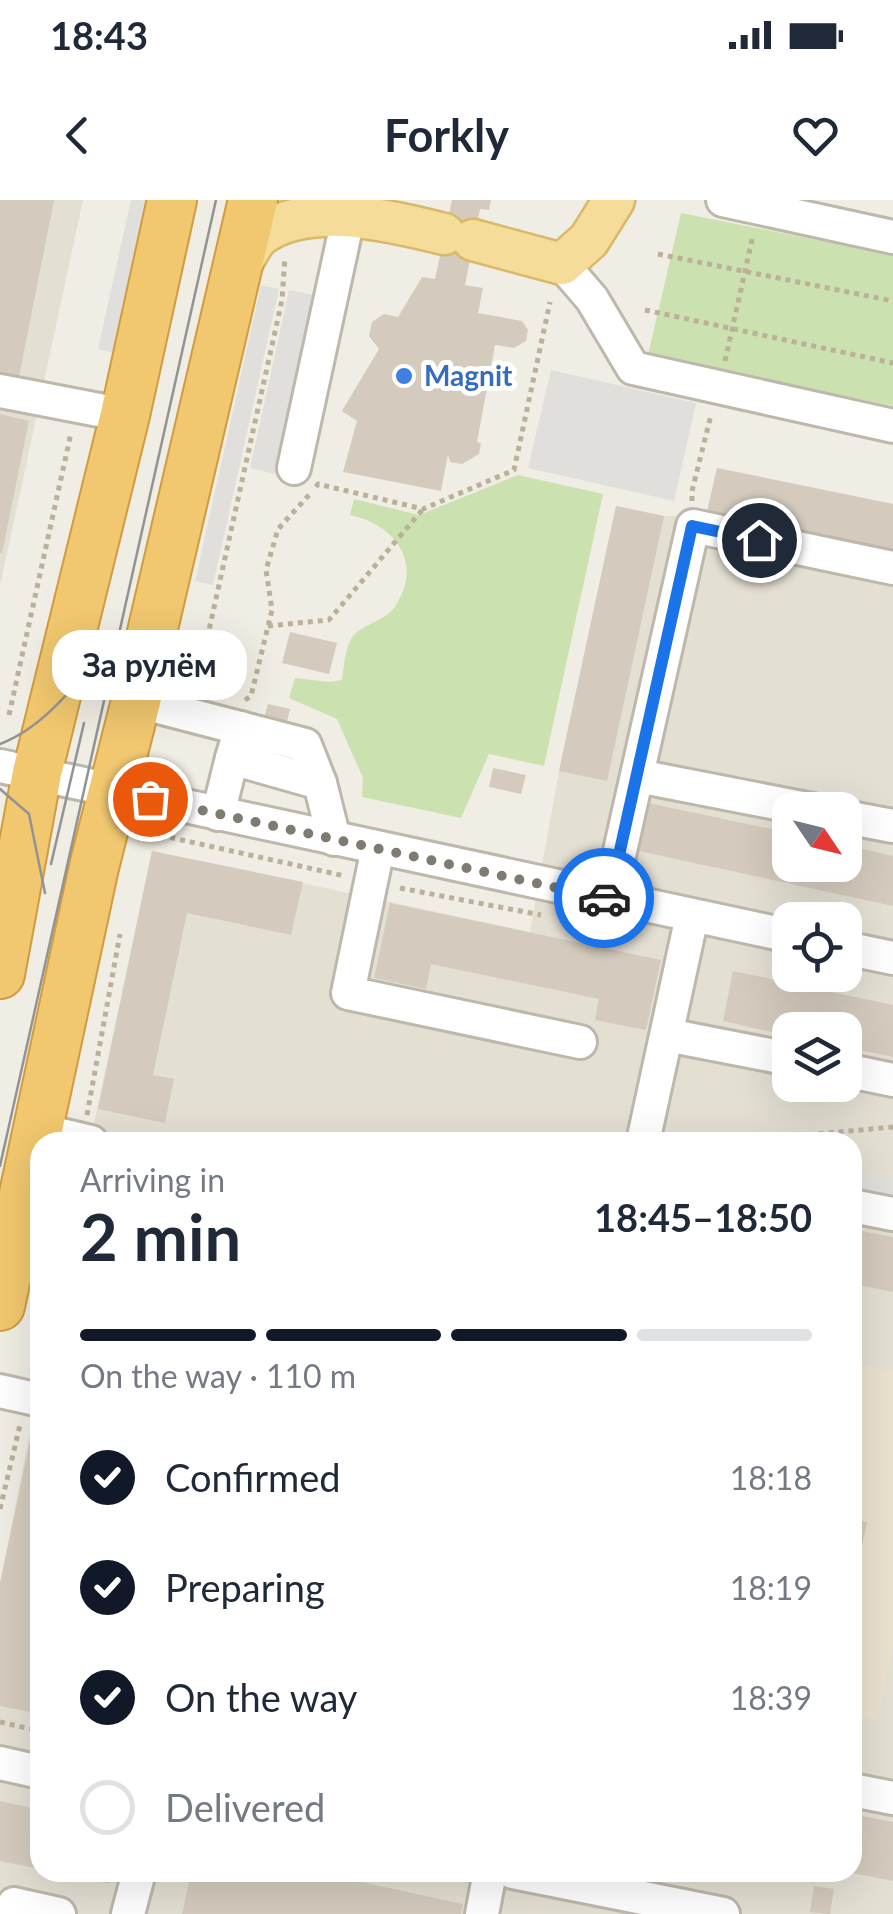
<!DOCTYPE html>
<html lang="en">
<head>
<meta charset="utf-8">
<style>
	body { margin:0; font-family:Lato,sans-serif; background:#f6f6f7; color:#1f2937; height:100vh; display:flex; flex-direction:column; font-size:38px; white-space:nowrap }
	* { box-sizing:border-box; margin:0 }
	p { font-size:32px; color:#747a83 }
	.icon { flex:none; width:55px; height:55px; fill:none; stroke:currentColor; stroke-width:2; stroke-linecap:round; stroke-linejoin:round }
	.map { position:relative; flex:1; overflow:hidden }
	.sheet { position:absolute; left:30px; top:932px; width:832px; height:750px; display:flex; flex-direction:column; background:#fff; border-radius:30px; box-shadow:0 10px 40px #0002 }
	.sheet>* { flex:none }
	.needle { width:65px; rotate:125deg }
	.buttons { position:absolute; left:772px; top:592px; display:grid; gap:20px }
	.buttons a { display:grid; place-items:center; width:90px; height:90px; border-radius:20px; background:#fff; box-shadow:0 10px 40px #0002; font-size:50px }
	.pin { position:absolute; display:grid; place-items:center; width:85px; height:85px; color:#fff; margin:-42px; border:5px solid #fff; border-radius:50%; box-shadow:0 2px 10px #0007 }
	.courier { position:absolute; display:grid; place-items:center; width:100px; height:100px; margin:-50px; border:8px solid #1a73e8; border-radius:50%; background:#fff; color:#222; box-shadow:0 2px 12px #0007 }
	.bubble { position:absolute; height:70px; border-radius:30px; background:#fff; box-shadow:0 10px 40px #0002; font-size:32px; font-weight:700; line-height:70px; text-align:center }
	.overview em { font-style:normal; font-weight:700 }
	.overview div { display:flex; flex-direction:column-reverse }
	.overview { display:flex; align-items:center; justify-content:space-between; height:170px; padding:0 50px }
	h1 { font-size:65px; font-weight:700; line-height:75px }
	.bar { display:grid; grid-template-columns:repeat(4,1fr); gap:15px 10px; align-content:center; height:120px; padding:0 50px }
	.bar i { height:12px; border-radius:8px; background:#e0e1e3 }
	.bar .current { background:#111827 }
	.bar p { grid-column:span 4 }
	ol { padding:0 50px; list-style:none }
	li { display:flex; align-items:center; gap:30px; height:110px }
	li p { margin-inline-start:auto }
	li .icon { padding:10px; border-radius:50%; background:#111827; color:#fff; stroke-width:4 }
	li:last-child { color:#747a83 }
	li i { width:55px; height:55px; border:5px solid #e0e1e3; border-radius:50% }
	.status { display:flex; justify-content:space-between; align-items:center; height:70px; padding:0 50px; background:#fff; direction:ltr }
	.status svg { height:28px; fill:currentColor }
	header { display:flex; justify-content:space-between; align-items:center; height:130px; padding:0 50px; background:#fff; font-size:45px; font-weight:700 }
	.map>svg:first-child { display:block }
	.residential { fill:#e4dfd3; fill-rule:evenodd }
	.education { fill:#e9e2cf }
	.green { fill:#cbe2b0 }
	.parking { fill:#e1dfdc }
	.building { fill:#d4cbbe }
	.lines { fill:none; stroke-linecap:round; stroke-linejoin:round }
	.minor-casing { stroke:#beb7ab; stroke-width:38 }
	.major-casing { stroke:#d8b86a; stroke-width:45 }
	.highway-casing { stroke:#cf9c40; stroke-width:52 }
	.path { stroke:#bbb09a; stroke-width:5; stroke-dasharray:5 5; stroke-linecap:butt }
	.minor { stroke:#fff; stroke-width:32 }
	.major { stroke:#f5dc99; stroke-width:40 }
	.highway { stroke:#f1c76f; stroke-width:48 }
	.tram { stroke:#939393; stroke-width:2.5 }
	.done { stroke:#7f7b72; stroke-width:10; stroke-dasharray:0 18 }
	.route { stroke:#1a73e8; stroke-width:12 }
	.shop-dot { fill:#3f7fe0; stroke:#fff; stroke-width:4 }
	.labels { text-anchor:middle; stroke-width:10; stroke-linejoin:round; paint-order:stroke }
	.shop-label { font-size:28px; font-weight:bold; fill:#366cbe; stroke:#fff; text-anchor:start }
</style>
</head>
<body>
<div class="status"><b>18:43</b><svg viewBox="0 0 49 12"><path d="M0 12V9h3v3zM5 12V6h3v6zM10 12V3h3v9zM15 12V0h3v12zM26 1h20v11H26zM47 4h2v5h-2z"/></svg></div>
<header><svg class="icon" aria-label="back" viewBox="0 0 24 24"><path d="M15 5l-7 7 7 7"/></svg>Forkly<svg class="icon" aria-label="heart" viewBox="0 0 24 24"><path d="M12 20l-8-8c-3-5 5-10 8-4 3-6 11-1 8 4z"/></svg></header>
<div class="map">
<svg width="893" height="1714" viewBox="0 0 893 1714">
	<rect width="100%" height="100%" fill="#f0ede4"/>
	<g class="residential">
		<polygon points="0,0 83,0 0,386"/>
		<path d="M717,268L893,304V1714H0V1383L40,1182V1672H852V942H90L152,651L530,732L559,571L616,306L664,316H706ZM790,610H845V665H790ZM790,720H845V775H790ZM790,830H845V885H790Z"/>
	</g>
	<polygon class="education" points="852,1163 893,1171 893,1445 878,1521 853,1516"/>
	<g class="green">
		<polygon points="681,13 893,55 893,206 648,155"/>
		<path d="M518,275L603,294L544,566L489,554L461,618L362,597L363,578L337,519L289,498L295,478L329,482L342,480C344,467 345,445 354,435C364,424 382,422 393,409C425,366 397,325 350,315L354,299L419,315Z"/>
	</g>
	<g class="parking">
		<polygon points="131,0 150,0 117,154 98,149"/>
		<polygon points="325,51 357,58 307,281 250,268 289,90 315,95"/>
		<polygon points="261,85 279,89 213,385 195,381"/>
		<polygon points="551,170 696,203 674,301 528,268"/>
		<polygon points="852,971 893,978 893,998 853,990"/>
	</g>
	<g class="building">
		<polygon points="0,0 54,0 19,177 0,173"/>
		<polygon points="452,0 491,0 489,10 480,9 465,85 483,88 478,113 522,121 528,130 526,141 514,148 495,145 477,242 481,243 479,254 462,264 450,262 448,254 441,291 343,272 357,221 342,211 379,149 369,136 372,122 384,114 398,117 422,77 435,79"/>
		<polygon points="0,214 29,221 2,353 0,353"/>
		<polygon points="717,268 893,304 893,354 706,316"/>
		<polygon points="616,306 664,316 607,581 559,571"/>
		<polygon points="290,432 337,443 329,474 282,463"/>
		<polygon points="268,504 290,509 282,542 253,560"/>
		<polygon points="493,568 526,575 521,594 489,587"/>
		<polygon points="644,602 790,633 790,665 845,665 845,645 893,656 893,706 634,650"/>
		<polygon points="152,651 303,682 291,735 187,713 153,875 174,879 165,923 98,909"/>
		<polygon points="390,703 661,760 646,830 595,820 599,799 431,764 426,789 374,778"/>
		<polygon points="733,771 893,805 893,857 845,847 845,830 790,830 790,836 723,821"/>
		<polygon points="852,1029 893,1037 893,1092 852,1084"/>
		<polygon points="33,1227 40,1228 40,1413 31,1457 40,1459 40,1514 0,1506 0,1383"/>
		<polygon points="852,1319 867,1322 857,1372 852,1371"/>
		<polygon points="0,1601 40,1610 40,1669 0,1661"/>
		<polygon points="852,1614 893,1622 893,1681 852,1673"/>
		<polygon points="64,1672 111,1672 109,1684"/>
		<polygon points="191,1672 315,1672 463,1704 461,1714 182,1714"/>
		<polygon points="814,1686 834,1689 830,1714 810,1712"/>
	</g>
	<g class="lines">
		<g class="minor-casing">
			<g id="minor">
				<polyline points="723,0 893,37"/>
				<polyline points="562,64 592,99 633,168 893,226"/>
				<polyline points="0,191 125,215"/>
				<polyline points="294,268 352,0"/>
				<polyline points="136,501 305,545 320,583 334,639"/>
				<polyline points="241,528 232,558 320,583"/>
				<polyline points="0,566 790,736"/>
				<polyline points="638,576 812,610"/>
				<polyline points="218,614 232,558"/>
				<polyline points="845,617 893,626"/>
				<polyline points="378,648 348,793 580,842"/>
				<polyline points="609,700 693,326 893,368"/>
				<polyline points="845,748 893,758"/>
				<polyline points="667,835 790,859"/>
				<polyline points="845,870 893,880"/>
				<polyline points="36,929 91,942"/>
				<polyline points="643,942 692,716"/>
				<polyline points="852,1006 893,1014"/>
				<polyline points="0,1191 40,1200"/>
				<polyline points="0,1563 40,1572"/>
				<polyline points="852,1590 893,1598"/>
				<polyline points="513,1672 723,1714"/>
				<polyline points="12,1714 14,1704 59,1714"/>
				<polyline points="128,1714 139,1672"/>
				<polyline points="482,1714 490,1672"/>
			</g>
		</g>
		<g class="major-casing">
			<g id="major">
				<polyline points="473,40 562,64 589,40 614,0"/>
				<path d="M238,70C245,59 250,45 259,36C306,0 388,20 444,34"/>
			</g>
		</g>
		<g class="highway-casing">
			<g id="highway">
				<polyline points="0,774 37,573 125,215 172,0"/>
				<polyline points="0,1106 94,667 136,501 253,0"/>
			</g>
		</g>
		<g class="path">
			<polyline points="658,54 893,101"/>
			<polyline points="645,110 893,163"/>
			<polyline points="725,161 753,35"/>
			<polyline points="316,287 318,284 423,309 514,270 550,102"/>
			<polyline points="692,301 692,291 711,215"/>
			<polyline points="268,426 329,420 423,309"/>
			<polyline points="200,487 198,480 282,100 285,57"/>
			<polyline points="245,500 251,496 272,410 266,370 278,329 309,295"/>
			<polyline points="9,515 71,233"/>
			<polyline points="141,631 345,676"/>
			<polyline points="400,688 541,715"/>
			<polyline points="87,915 120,734"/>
			<polyline points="729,942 893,927"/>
			<polyline points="32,1170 40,1134"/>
			<polyline points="0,1309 20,1225"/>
			<polyline points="0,1522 40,1531"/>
		</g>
		<use href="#minor" class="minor"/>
		<use href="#major" class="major"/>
		<use href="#highway" class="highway"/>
		<g class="tram">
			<path d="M0,544C50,525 85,473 116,431"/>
			<polyline points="0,589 29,614 45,693"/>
			<polyline points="51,664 84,523"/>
			<polyline points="0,966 216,0"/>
		</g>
	</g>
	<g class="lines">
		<polyline class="done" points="150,599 604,698"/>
		<polyline class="route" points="604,698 609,700 692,326 759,340"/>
	</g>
	<circle class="shop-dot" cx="404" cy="176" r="10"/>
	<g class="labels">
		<g class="shop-label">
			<text x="424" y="186">Magnit</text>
		</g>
	</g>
</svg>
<div class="buttons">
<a><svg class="needle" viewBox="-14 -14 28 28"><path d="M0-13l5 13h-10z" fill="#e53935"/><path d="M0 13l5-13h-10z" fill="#747a83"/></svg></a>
<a><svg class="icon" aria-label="locate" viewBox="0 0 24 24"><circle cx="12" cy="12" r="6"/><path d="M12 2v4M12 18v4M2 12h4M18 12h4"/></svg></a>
<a><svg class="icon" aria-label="layers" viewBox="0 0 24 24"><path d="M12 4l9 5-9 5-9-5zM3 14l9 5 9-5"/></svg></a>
</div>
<div class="pin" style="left:150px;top:599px;background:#ea580c"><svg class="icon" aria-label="bag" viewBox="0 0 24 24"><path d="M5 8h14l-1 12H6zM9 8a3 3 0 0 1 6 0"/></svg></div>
<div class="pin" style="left:759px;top:340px;background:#1f2937"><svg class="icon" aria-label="home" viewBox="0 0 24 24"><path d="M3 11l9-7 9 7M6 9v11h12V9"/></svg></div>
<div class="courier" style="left:604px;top:698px"><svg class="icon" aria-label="car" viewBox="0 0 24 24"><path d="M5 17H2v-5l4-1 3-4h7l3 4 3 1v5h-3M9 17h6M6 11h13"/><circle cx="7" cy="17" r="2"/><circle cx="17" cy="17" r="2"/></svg></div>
<div class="bubble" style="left:52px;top:430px;width:195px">За рулём</div>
<section class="sheet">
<div class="overview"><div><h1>2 min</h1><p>Arriving in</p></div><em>18:45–18:50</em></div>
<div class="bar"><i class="current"></i><i class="current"></i><i class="current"></i><i></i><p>On the way · 110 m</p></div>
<ol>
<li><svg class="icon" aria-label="check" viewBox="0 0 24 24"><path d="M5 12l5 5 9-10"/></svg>Confirmed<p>18:18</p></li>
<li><svg class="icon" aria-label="check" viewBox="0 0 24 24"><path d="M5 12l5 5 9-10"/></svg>Preparing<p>18:19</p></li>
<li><svg class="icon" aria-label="check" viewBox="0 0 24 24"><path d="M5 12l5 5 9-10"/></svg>On the way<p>18:39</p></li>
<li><i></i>Delivered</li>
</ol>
</section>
</div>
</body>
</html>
